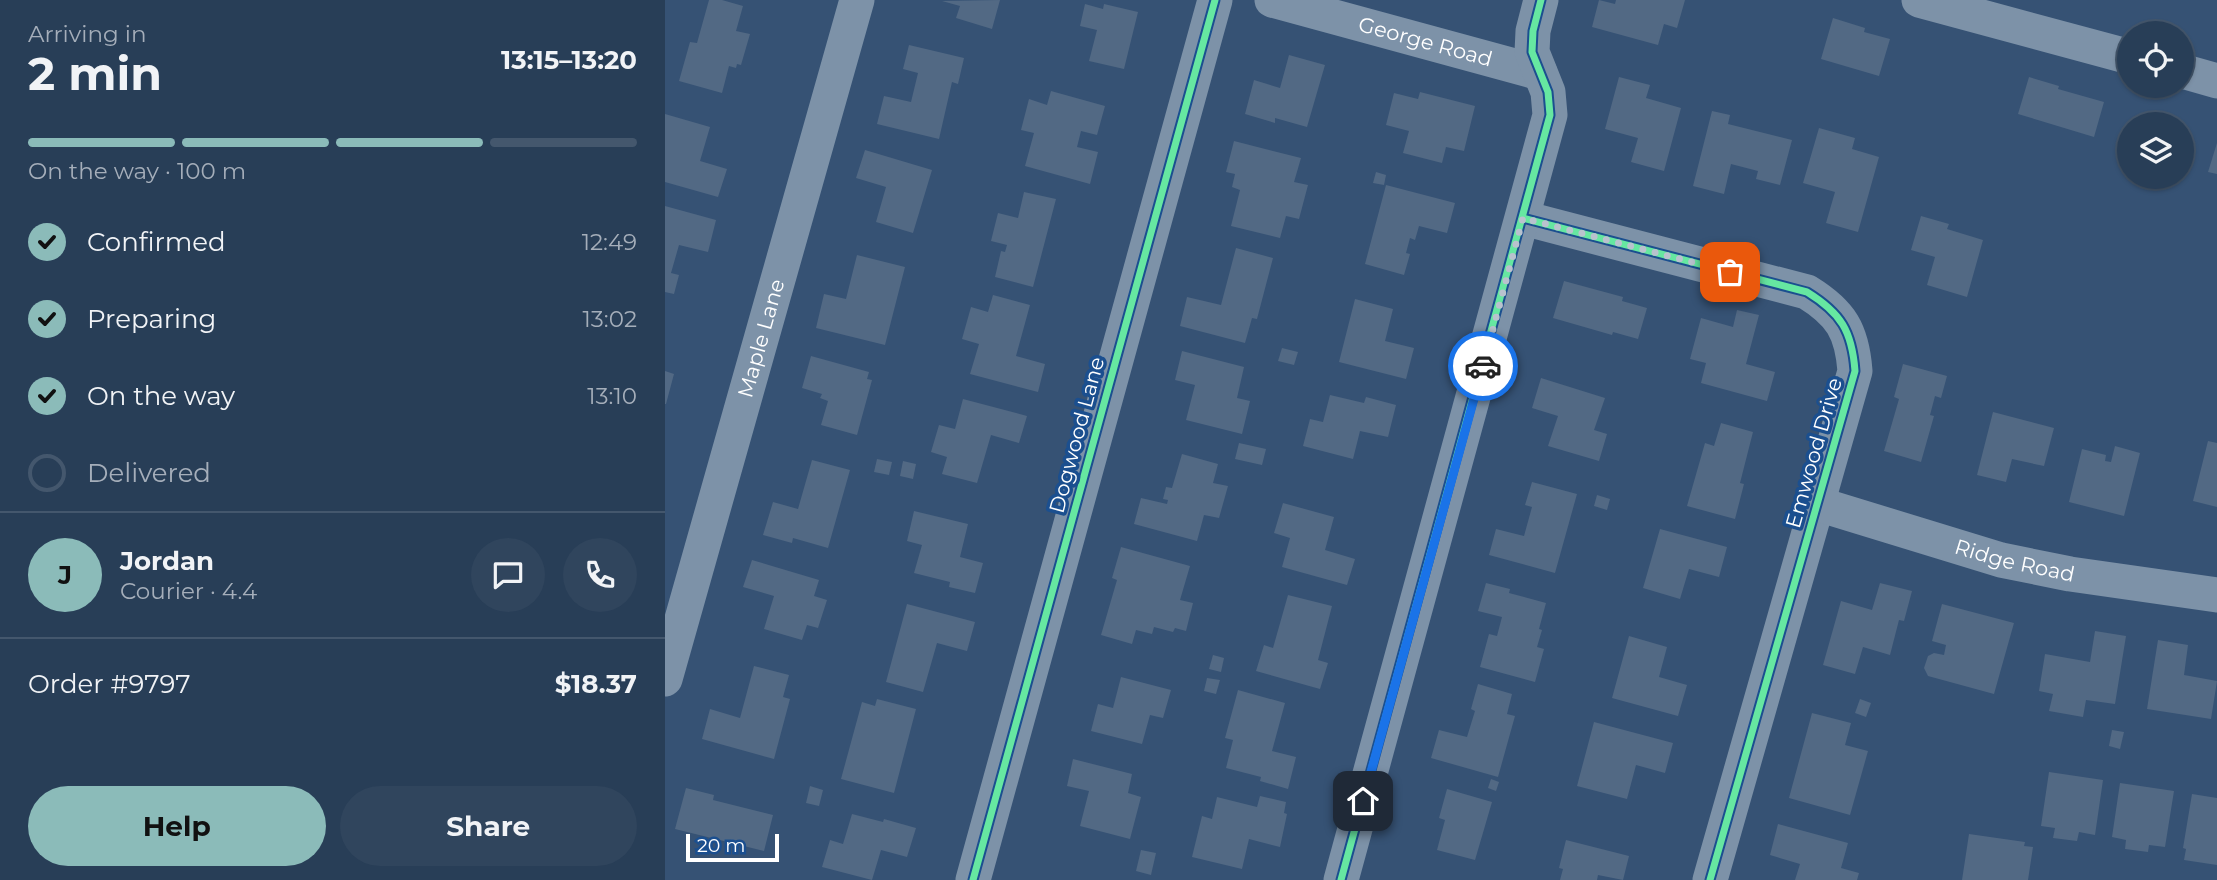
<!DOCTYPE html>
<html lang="en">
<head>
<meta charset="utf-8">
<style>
	body { margin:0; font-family:Montserrat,sans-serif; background:#30455d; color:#f1f3f6; height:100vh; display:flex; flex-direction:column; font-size:26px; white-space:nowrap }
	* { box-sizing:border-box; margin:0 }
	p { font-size:23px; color:#a5aeba }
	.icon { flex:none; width:38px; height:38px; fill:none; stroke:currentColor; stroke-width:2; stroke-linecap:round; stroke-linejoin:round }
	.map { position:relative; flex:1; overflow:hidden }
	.panel { display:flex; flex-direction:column; background:#283e57; width:665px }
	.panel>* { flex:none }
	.controls { position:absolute; left:1452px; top:21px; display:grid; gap:14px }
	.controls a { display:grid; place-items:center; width:77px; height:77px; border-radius:50%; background:#283e57; box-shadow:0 2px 5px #0004,0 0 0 2px #44576d; font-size:35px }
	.scale { position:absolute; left:21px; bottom:18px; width:93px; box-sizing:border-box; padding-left:7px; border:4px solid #fff; border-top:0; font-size:19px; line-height:24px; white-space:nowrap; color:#fff; -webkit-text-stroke:5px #1b4f8f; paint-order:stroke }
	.pin { position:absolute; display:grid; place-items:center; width:60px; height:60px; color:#fff; margin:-30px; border-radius:14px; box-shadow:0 4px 10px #0006 }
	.courier { position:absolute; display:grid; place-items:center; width:70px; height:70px; margin:-35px; border:5px solid #1a73e8; border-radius:50%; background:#fff; color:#222; box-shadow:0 2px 9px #0007 }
	.summary em { font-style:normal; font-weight:700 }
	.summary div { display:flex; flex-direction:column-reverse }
	.summary { display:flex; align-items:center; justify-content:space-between; height:119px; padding:0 28px }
	h1 { font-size:46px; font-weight:700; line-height:52px }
	.bar { display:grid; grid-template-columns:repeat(4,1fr); gap:10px 7px; align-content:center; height:84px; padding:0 28px }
	.bar i { height:9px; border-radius:5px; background:#44576d }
	.bar .active { background:#8bbbb9 }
	.bar p { grid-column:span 4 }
	.line { display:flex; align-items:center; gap:18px; padding:0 28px; border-top:2px solid #44576d }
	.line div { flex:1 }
	.round { display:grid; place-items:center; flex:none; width:74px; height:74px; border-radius:37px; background:#30455d }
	ol { padding:0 28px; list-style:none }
	li { display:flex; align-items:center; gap:21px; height:77px }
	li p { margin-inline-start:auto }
	li .icon { padding:7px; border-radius:50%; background:#8bbbb9; color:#111; stroke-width:4 }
	li:last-child { color:#a5aeba }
	li i { width:38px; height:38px; border:4px solid #44576d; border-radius:50% }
	.action { display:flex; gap:14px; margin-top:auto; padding:14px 28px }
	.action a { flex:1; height:80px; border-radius:42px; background:#8bbbb9; color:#111; font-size:28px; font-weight:700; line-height:80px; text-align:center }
	.action a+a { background:#30455d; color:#f1f3f6 }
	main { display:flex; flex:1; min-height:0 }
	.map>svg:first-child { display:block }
	.building { fill:#526984 }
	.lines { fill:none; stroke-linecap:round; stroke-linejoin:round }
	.minor { stroke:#7d92a8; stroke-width:35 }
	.cycleway-casing { stroke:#1b4f8f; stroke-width:11 }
	.cycleway { stroke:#66e7a1; stroke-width:7 }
	.done { stroke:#b9c2ce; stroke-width:7; stroke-dasharray:0 12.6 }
	.route { stroke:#1a73e8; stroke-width:9 }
	.labels { text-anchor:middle; stroke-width:7; stroke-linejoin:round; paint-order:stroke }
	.street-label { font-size:21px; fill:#fff; stroke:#1b4f8f }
</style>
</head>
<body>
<main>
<section class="panel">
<div class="summary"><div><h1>2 min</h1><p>Arriving in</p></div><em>13:15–13:20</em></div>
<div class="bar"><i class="active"></i><i class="active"></i><i class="active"></i><i></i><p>On the way · 100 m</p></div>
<ol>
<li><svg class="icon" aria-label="check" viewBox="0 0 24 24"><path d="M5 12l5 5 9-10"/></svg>Confirmed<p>12:49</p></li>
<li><svg class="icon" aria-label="check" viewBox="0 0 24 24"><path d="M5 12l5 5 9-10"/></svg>Preparing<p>13:02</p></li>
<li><svg class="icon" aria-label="check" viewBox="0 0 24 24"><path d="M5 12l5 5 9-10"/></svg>On the way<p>13:10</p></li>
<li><i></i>Delivered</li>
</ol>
<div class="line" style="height:126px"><b class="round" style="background:#8bbbb9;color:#111">J</b><div><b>Jordan</b><p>Courier · 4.4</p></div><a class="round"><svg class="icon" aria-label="chat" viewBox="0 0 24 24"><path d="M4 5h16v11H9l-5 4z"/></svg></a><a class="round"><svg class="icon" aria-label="phone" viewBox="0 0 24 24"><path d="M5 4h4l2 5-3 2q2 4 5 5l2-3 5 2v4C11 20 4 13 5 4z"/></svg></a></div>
<div class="line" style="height:91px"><div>Order #9797</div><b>$18.37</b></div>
<div class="action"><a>Help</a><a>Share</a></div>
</section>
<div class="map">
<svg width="1552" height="880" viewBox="0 0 1552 880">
	<rect width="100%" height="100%" fill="#365274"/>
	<g class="building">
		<polygon points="44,0 57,0 78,6 71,31 85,34 76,65 72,64 71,68 64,66 57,93 14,81 25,42 32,43"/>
		<polygon points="335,0 327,29 291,18 295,6 277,1"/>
		<polygon points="934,0 950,4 951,0 1020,0 1012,28 999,24 993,45 927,27"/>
		<polygon points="420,4 438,9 439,4 473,12 459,69 424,61 432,30 415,26"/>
		<polygon points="1168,18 1200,28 1199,32 1225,39 1214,76 1156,59"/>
		<polygon points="244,45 299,58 293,84 287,82 274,139 212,124 219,96 246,102 253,73 238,69"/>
		<polygon points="624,55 660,65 642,127 610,118 610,123 580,114 589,80 615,88"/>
		<polygon points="954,77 985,85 981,98 1016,108 999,171 966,162 973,138 940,129"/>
		<polygon points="1364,77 1394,86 1393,89 1439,102 1429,137 1353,114"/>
		<polygon points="386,91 440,106 432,135 416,131 412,147 433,152 425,184 360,166 369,133 356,130 364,99 382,105"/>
		<polygon points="755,92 810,106 799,151 781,147 777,163 738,153 744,131 721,125 729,93 753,99"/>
		<polygon points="1047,111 1065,115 1063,124 1127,140 1115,185 1091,179 1093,171 1066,164 1059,194 1028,186"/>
		<polygon points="0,114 45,127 35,161 62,169 53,197 0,182"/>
		<polygon points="1154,128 1190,138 1187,149 1214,157 1193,232 1161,223 1170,192 1138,183"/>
		<polygon points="569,141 636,158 629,182 643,185 634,219 621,216 615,238 566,226 575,190 567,187 570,174 561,172"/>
		<polygon points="1552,143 1552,174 1543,172"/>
		<polygon points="200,150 267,170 248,233 211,222 221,187 191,178"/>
		<polygon points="711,172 721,175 719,185 708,183"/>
		<polygon points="721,185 790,203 782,233 754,226 750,240 745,238 741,253 745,254 739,275 700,264"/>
		<polygon points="359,192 391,199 368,287 330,277 336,251 340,252 342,245 326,241 333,213 353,218"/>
		<polygon points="0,206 51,220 43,252 14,245 6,273 14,275 9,294 0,292"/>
		<polygon points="1256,216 1284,224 1282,229 1318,240 1302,297 1262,285 1270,257 1246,250"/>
		<polygon points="571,248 608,258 592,319 587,318 580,343 515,326 522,297 556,305"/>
		<polygon points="192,255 240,267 220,345 151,328 159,294 181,299"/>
		<polygon points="899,281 958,297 957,301 982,308 973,339 948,332 947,335 888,318"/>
		<polygon points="328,295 365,305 351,356 380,364 373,392 305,374 314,344 297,339 306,307 323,312"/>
		<polygon points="690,299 728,309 720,341 749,348 741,379 674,362"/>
		<polygon points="1072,310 1094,315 1081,364 1110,372 1102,401 1036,383 1041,363 1025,359 1036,318 1068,327"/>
		<polygon points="617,348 633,352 629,365 613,361"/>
		<polygon points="517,351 579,367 572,398 585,401 577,434 521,420 530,385 510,380"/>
		<polygon points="146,356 204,372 202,379 207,380 192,435 156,425 163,401 155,398 157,394 137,388"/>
		<polygon points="1238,364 1282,376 1276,398 1270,396 1265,415 1269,416 1256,462 1219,451 1234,399 1229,397"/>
		<polygon points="0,371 9,374 1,404 0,404"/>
		<polygon points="876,378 940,398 929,430 942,434 934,461 883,446 893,416 867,408"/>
		<polygon points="665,395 699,403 701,397 731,405 723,437 695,431 688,459 638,446 645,419 658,422"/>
		<polygon points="298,399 362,416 354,443 326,435 312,483 277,474 282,457 266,452 274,425 290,429"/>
		<polygon points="1328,412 1389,428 1379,466 1347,459 1341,482 1312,475"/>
		<polygon points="1056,423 1088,432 1075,483 1079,484 1070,519 1022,506 1040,443 1049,446"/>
		<polygon points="1543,441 1552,443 1552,507 1528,501"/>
		<polygon points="574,443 601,449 597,465 570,459"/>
		<polygon points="1450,446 1475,453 1459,516 1404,502 1417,449 1441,455 1440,461 1446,462"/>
		<polygon points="517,454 553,464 548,483 563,486 554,518 539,515 532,541 469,524 476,498 502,504 503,500 498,499 501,487 507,488"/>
		<polygon points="212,459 227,462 224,475 209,472"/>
		<polygon points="147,460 185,470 163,548 128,538 127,543 98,535 108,502 133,509"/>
		<polygon points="238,461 251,464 248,479 235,476"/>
		<polygon points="867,482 912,494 890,573 824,555 831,529 859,536 867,507 860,505"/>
		<polygon points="932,495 945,499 942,510 929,506"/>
		<polygon points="618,503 669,517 660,550 690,559 682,585 617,567 625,538 609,533"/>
		<polygon points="249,511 303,524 295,557 318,563 310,593 284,587 285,582 249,573 257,545 242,541"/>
		<polygon points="995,529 1062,547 1054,577 1024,569 1015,599 978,588"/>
		<polygon points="456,547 525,566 515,600 528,603 521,631 510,628 508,632 489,627 487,634 471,630 467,644 436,635 452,580 447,578"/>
		<polygon points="87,560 154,580 149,596 162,600 153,628 142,625 137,640 99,629 109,596 78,587"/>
		<polygon points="821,583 845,589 844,593 881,603 874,629 877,630 872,647 879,649 870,682 815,667 824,634 832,636 837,617 813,611"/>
		<polygon points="1215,583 1247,591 1239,621 1234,620 1225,655 1198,647 1190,674 1158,665 1176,601 1207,610"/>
		<polygon points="623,595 667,606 653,660 663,663 655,689 591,671 599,645 608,648"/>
		<polygon points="242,604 310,622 302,651 272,643 258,692 221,682"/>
		<polygon points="1277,604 1349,623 1329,694 1263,676 1259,668 1263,656 1269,653 1279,655 1281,645 1267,641"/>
		<polygon points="1430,631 1461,636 1450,704 1421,700 1418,717 1384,711 1388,694 1374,691 1380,654 1425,662"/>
		<polygon points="964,636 1002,647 994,677 1022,685 1013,716 947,698"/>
		<polygon points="1493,640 1523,645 1519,675 1552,681 1546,719 1482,709"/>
		<polygon points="548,655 559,658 556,672 544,669"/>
		<polygon points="89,666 124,675 118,697 125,699 109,759 37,739 45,709 75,718"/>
		<polygon points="456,677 506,690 498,718 485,715 477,744 426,731 433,704 448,708"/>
		<polygon points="542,678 555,680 551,694 539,691"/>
		<polygon points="813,684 847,694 842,714 850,716 833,777 766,758 774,730 802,737 810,711 806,709"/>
		<polygon points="573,690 620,703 607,751 631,757 623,789 595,781 596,777 561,768 568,740 560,738"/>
		<polygon points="212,699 251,709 229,793 176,779 197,702 210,706"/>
		<polygon points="1195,699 1206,703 1201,717 1190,713"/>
		<polygon points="1147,713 1186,723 1180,745 1203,751 1185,815 1124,798"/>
		<polygon points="929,722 1008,743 1000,773 971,765 962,799 912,786"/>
		<polygon points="1447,730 1459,732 1455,749 1444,746"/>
		<polygon points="408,759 467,774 463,793 476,797 465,839 415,826 424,791 402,786"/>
		<polygon points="1384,772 1438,780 1430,835 1414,832 1412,841 1388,838 1390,828 1376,826"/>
		<polygon points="826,779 834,782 831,791 823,788"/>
		<polygon points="1455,783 1509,791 1500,847 1484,845 1483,852 1460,849 1461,840 1447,837"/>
		<polygon points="145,786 158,790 154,806 141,803"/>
		<polygon points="21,788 49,795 48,800 108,815 99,851 10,829"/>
		<polygon points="782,789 827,802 810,860 772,850 780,820 774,818"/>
		<polygon points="1527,794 1552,798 1552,865 1519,860 1521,849 1518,848"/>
		<polygon points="595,796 621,802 619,813 622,814 615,847 584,839 577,869 527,857 537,816 547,819 552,797 592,807"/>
		<polygon points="187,814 218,822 219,819 251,828 242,857 216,850 207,880 157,867 165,840 178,844"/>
		<polygon points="1113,824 1183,843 1176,868 1194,873 1192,880 1130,880 1135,864 1105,855"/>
		<polygon points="1304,834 1360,842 1359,846 1368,847 1363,880 1297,880"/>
		<polygon points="901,840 964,856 958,880 933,875 932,880 895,880 898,869 894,868"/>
		<polygon points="476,850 491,853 486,875 471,871"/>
	</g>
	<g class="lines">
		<g class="minor">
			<path id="s1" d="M607,0L875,73"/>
			<polyline points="1254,0 1465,57"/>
			<polyline points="1517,71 1552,81"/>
			<path d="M858,218L1142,292C1176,313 1187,331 1190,371L1045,880"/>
			<path id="s2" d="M1153,504L1336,560L1405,574L1552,595"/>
			<path id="s3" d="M0,679L192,0"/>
			<polyline points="308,880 550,0"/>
			<polyline points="676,880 885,115 883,92 867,52 868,31 876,0"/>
		</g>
		<g class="cycleway-casing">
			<g id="cycleway">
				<path d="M858,218L1142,292C1176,313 1187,331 1190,371L1045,880"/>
				<polyline points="308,880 550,0"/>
				<polyline points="676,880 885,115 883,92 867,52 868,31 876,0"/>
			</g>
		</g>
		<use href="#cycleway" class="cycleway"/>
	</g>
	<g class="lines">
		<polyline class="done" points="818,366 858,218 1065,272"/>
		<polyline class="route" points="698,801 818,366"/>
	</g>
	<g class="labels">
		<g class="street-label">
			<text dy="7" stroke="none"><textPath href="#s1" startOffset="159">George Road</textPath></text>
			<text dy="7" stroke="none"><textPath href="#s3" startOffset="354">Maple Lane</textPath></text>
			<text transform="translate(412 435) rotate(-75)" y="7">Dogwood Lane</text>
			<text transform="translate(1149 453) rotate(-74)" y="7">Emwood Drive</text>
			<text dy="7" stroke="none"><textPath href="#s2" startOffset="205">Ridge Road</textPath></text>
		</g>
	</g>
</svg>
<div class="controls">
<a><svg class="icon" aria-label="locate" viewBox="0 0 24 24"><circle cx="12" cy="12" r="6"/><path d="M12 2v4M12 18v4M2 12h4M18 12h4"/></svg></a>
<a><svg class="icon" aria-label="layers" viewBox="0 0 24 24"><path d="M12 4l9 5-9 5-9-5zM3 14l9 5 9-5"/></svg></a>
</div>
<div class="scale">20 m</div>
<div class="pin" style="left:1065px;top:272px;background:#ea580c"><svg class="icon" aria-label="bag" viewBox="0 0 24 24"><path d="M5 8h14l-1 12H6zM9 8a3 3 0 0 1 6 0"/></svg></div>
<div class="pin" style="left:698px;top:801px;background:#1f2937"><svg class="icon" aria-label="home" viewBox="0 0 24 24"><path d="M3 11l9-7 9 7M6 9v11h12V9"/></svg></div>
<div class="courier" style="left:818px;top:366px"><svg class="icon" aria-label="car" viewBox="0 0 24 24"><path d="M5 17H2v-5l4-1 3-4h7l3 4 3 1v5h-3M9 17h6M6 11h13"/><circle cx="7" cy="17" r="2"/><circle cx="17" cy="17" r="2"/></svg></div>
</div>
</main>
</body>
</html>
